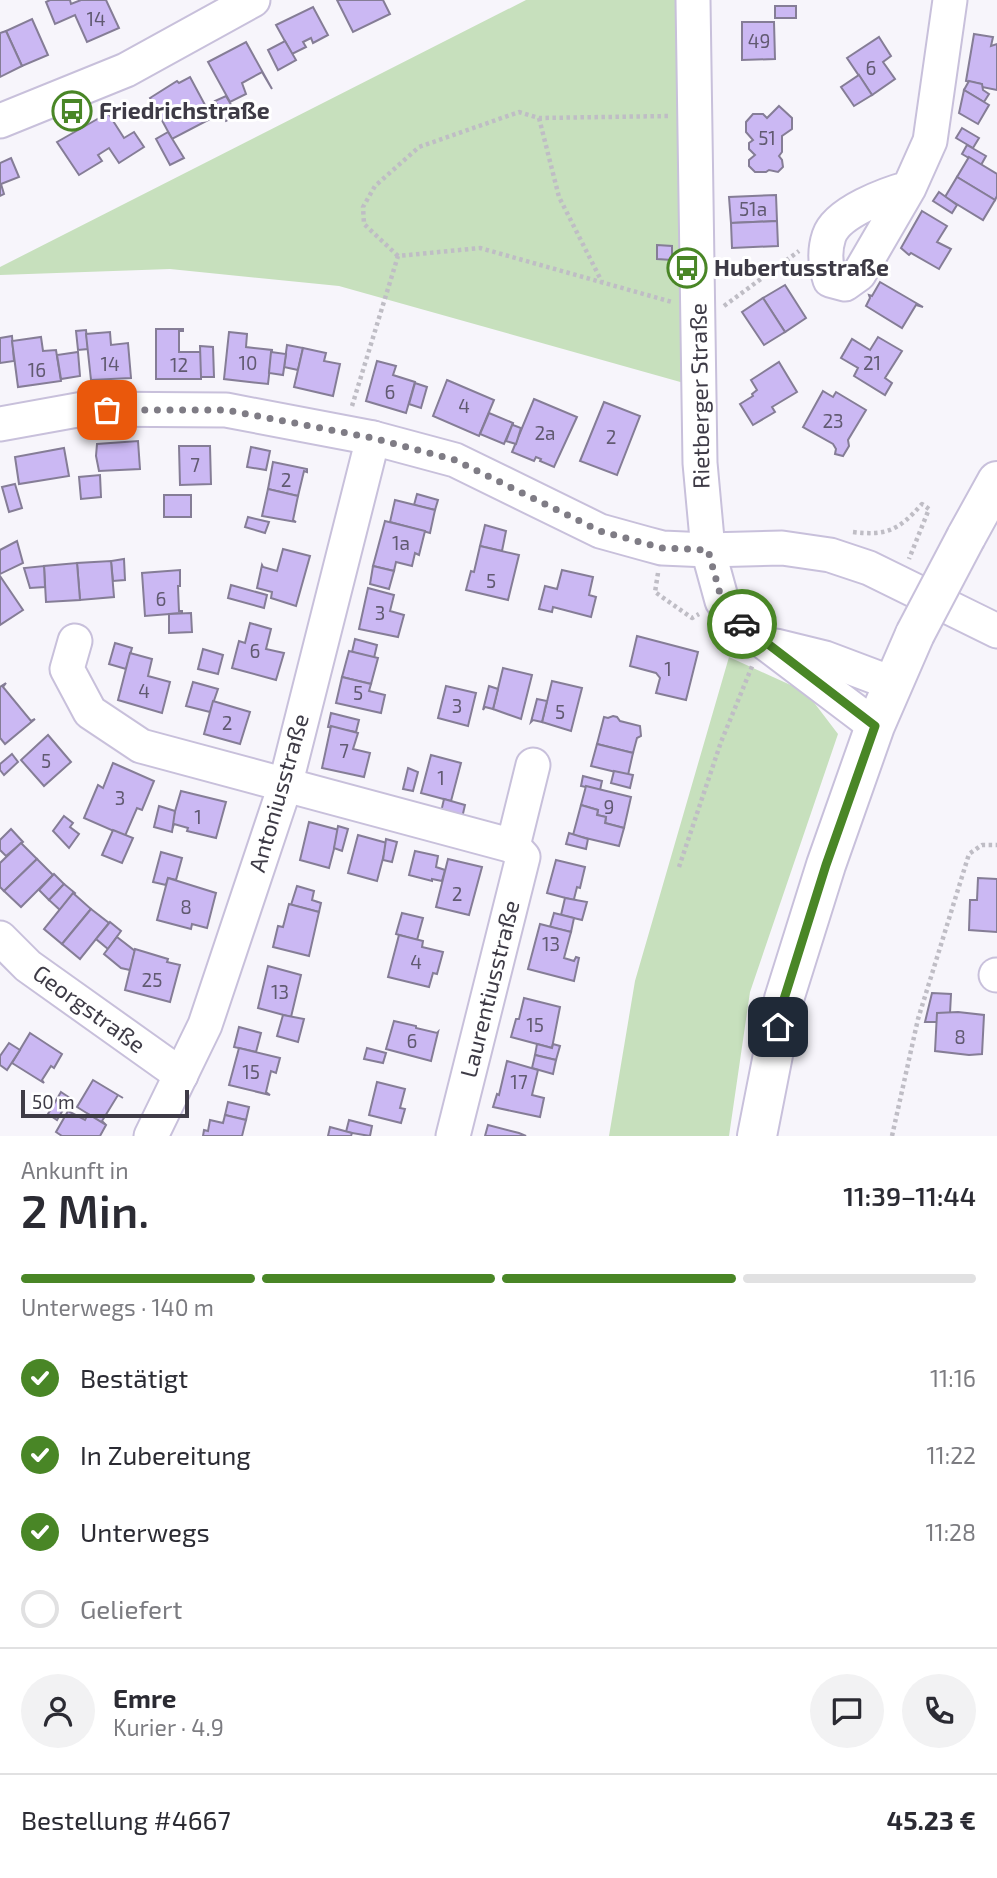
<!DOCTYPE html>
<html lang="de">
<head>
<meta charset="utf-8">
<style>
	body { margin:0; font-family:"Exo 2",sans-serif; background:#f2f2f3; color:#2b2b33; height:100vh; display:flex; flex-direction:column; font-size:26px; white-space:nowrap }
	* { box-sizing:border-box; margin:0 }
	p { font-size:23px; color:#7c7c81 }
	.icon { flex:none; width:38px; height:38px; fill:none; stroke:currentColor; stroke-width:2; stroke-linecap:round; stroke-linejoin:round }
	.map { position:relative; height:1136px; overflow:hidden }
	.drawer { display:flex; flex-direction:column; background:#fff; flex:1 }
	.drawer>* { flex:none }
	.scale { position:absolute; left:21px; bottom:18px; width:168px; box-sizing:border-box; padding-left:7px; border:4px solid #3e3b46; border-top:0; font-size:19px; line-height:24px; white-space:nowrap; color:#3e3b46; -webkit-text-stroke:5px #fff; paint-order:stroke }
	.pin { position:absolute; display:grid; place-items:center; width:60px; height:60px; color:#fff; margin:-30px; border-radius:14px; box-shadow:0 4px 10px #0006 }
	.courier { position:absolute; display:grid; place-items:center; width:70px; height:70px; margin:-35px; border:5px solid #498626; border-radius:50%; background:#fff; color:#222; box-shadow:0 2px 9px #0007 }
	.summary em { font-style:normal; font-weight:600 }
	.summary div { display:flex; flex-direction:column-reverse }
	.summary { display:flex; align-items:center; justify-content:space-between; height:119px; padding:0 21px }
	h1 { font-size:46px; font-weight:600; line-height:52px }
	.bar { display:grid; grid-template-columns:repeat(4,1fr); gap:10px 7px; align-content:center; height:84px; padding:0 21px }
	.bar i { height:9px; border-radius:5px; background:#e1e1e2 }
	.bar .on { background:#498626 }
	.bar p { grid-column:span 4 }
	.line { display:flex; align-items:center; gap:18px; padding:0 21px; border-top:2px solid #e1e1e2 }
	.line div { flex:1 }
	.round { display:grid; place-items:center; flex:none; width:74px; height:74px; border-radius:37px; background:#f2f2f3 }
	ol { padding:0 21px; list-style:none }
	li { display:flex; align-items:center; gap:21px; height:77px }
	li p { margin-inline-start:auto }
	li .icon { padding:7px; border-radius:50%; background:#498626; color:#fff; stroke-width:4 }
	li:last-child { color:#7c7c81 }
	li i { width:38px; height:38px; border:4px solid #e1e1e2; border-radius:50% }
	.map>svg:first-child { display:block }
	.green { fill:#c7e0bd }
	.building { fill:#cbb8f3; stroke:#857d96; stroke-width:2 }
	.lines { fill:none; stroke-linecap:round; stroke-linejoin:round }
	.minor-casing { stroke:#c8c0db; stroke-width:37 }
	.major-casing { stroke:#c8c0db; stroke-width:42 }
	.path { stroke:#bfbdc5; stroke-width:4.5; stroke-dasharray:3.5 3.5; stroke-linecap:butt }
	.minor { stroke:#fff; stroke-width:33 }
	.major { stroke:#fff; stroke-width:38 }
	.major-bridge-casing { stroke:#c8c0db; stroke-width:42; stroke-linecap:butt }
	.major-bridge { stroke:#fff; stroke-width:38 }
	.done { stroke:#7f7c85; stroke-width:7; stroke-dasharray:0 12.6 }
	.route { stroke:#498626; stroke-width:9 }
	.labels { text-anchor:middle; stroke-width:6; stroke-linejoin:round; paint-order:stroke }
	.number-label { font-size:19px; fill:#615a71 }
	.poi-label { font-size:23px; font-weight:bold; fill:#3e3b46; stroke:#fff; text-anchor:start }
	.street-label { font-size:23px; fill:#3e3b46; stroke:#fff }
</style>
</head>
<body>
<div class="map">
<svg width="997" height="1136" viewBox="0 0 997 1136">
	<rect width="100%" height="100%" fill="#f7f5fb"/>
	<g class="green">
		<polygon points="526,0 682,0 691,385 339,286 170,269 0,275 0,267"/>
		<polygon points="729,657 806,692 838,734 750,992 729,1136 609,1136 635,981"/>
	</g>
	<g class="building">
		<polygon points="50,0 70,0 71,4 81,0 106,0 119,28 87,42 75,15 55,24 46,2"/>
		<polygon points="337,0 383,0 390,14 353,32"/>
		<rect x="775" y="6" width="21" height="12"/>
		<polygon points="313,7 328,35 313,43 311,38 303,42 306,47 292,54 276,25"/>
		<polygon points="32,19 48,55 22,66 6,31"/>
		<polygon points="742,22 774,22 775,59 742,60"/>
		<polygon points="6,31 22,66 0,77 0,33"/>
		<polygon points="974,34 993,37 991,46 997,44 997,90 982,87 982,84 966,81"/>
		<polygon points="879,37 891,56 883,62 895,79 872,95 847,58"/>
		<polygon points="285,41 296,60 278,70 268,50"/>
		<polygon points="246,42 272,89 262,72 242,83 246,94 230,102 208,62"/>
		<polygon points="859,75 872,95 854,106 841,87"/>
		<polygon points="190,77 212,118 172,139 150,98 177,81 179,83"/>
		<polygon points="969,81 982,84 983,90 989,94 984,102 964,90"/>
		<polygon points="964,90 989,105 978,124 959,113"/>
		<polygon points="226,96 237,115 226,121 215,101"/>
		<polygon points="779,106 792,118 792,129 782,136 782,152 779,156 782,160 783,167 778,172 769,170 766,172 755,172 749,166 749,160 755,155 749,149 749,143 753,140 746,132 746,122 753,114 763,114 767,118"/>
		<polygon points="108,113 124,138 134,132 144,147 119,163 109,148 98,155 102,161 79,175 57,142"/>
		<polygon points="962,128 979,138 973,148 956,138"/>
		<polygon points="168,132 184,158 170,165 156,139"/>
		<polygon points="967,145 986,156 981,165 962,154"/>
		<polygon points="969,157 997,174 997,196 995,200 957,177"/>
		<polygon points="11,158 19,177 1,184 4,194 0,196 0,163"/>
		<polygon points="957,177 995,200 983,220 945,197"/>
		<polygon points="939,192 957,205 952,213 933,201"/>
		<polygon points="776,195 777,221 731,223 729,197"/>
		<polygon points="922,211 947,226 937,242 951,249 939,269 911,253 909,255 901,248"/>
		<polygon points="777,221 778,246 732,248 731,223"/>
		<polygon points="657,245 672,246 672,260 657,259"/>
		<polygon points="880,282 923,307 916,305 902,328 866,306 870,298 869,295 872,296"/>
		<polygon points="785,285 806,318 785,332 763,298"/>
		<polygon points="763,298 785,332 764,345 742,312"/>
		<polygon points="156,329 183,329 183,331 179,331 179,352 201,352 201,379 156,379"/>
		<polygon points="86,330 88,349 78,350 76,331"/>
		<polygon points="110,332 111,345 128,343 131,378 91,380 86,334"/>
		<polygon points="229,332 247,334 246,347 272,350 268,384 224,379"/>
		<polygon points="12,336 14,361 0,363 0,338"/>
		<polygon points="41,337 43,351 56,350 61,381 18,387 12,341"/>
		<polygon points="878,337 902,351 885,378 892,383 885,395 854,376 858,368 841,358 852,339 870,350"/>
		<polygon points="287,345 303,348 298,370 284,367"/>
		<polygon points="200,346 213,347 214,377 201,377"/>
		<polygon points="303,348 326,353 324,361 340,364 333,396 294,387"/>
		<polygon points="78,352 80,376 61,379 57,355"/>
		<polygon points="271,352 286,354 283,375 269,373"/>
		<polygon points="377,361 396,366 393,375 415,382 406,413 366,401"/>
		<polygon points="779,362 797,392 772,407 775,412 753,425 740,404 753,396 752,394 757,390 751,380"/>
		<polygon points="447,380 494,400 479,436 433,416"/>
		<polygon points="415,383 427,387 421,408 409,404"/>
		<polygon points="823,391 833,397 836,392 866,410 848,440 849,446 843,456 835,454 836,449 833,444 803,427"/>
		<polygon points="534,399 577,417 554,467 540,461 541,459 536,457 534,461 512,452"/>
		<polygon points="604,402 640,416 617,475 580,461"/>
		<polygon points="489,413 513,423 504,444 480,434"/>
		<polygon points="513,423 513,425 521,428 516,444 506,441"/>
		<polygon points="138,441 140,469 99,471 96,456 97,444"/>
		<polygon points="179,446 210,446 211,484 180,485"/>
		<polygon points="251,447 270,451 266,470 247,467"/>
		<polygon points="64,448 69,476 19,484 15,457"/>
		<polygon points="273,462 307,469 307,472 304,471 298,496 268,489"/>
		<polygon points="100,475 101,497 81,499 79,477"/>
		<polygon points="15,484 22,508 9,512 2,487"/>
		<polygon points="268,489 298,496 293,520 296,522 262,516"/>
		<polygon points="417,494 438,500 435,510 414,505"/>
		<rect x="164" y="495" width="27" height="22"/>
		<polygon points="395,500 435,510 430,533 390,522"/>
		<polygon points="248,517 269,522 265,533 245,527"/>
		<polygon points="385,521 425,531 419,555 415,553 412,566 396,562 394,571 373,566"/>
		<polygon points="485,525 506,531 502,551 480,546"/>
		<polygon points="17,541 23,563 0,574 0,550"/>
		<polygon points="480,546 519,555 508,600 466,590 471,571 474,572"/>
		<polygon points="283,549 310,556 296,606 271,598 272,592 257,588 262,565 263,567 277,571"/>
		<polygon points="124,559 125,580 113,581 111,561"/>
		<polygon points="111,561 114,597 80,600 77,563"/>
		<polygon points="77,563 80,600 46,602 44,566"/>
		<polygon points="44,566 45,587 30,588 24,568"/>
		<polygon points="373,566 394,571 389,589 370,584"/>
		<polygon points="180,570 180,586 178,586 179,611 182,611 182,613 145,616 142,573"/>
		<polygon points="562,570 593,577 589,595 596,597 591,617 553,607 552,612 539,609 545,586 557,589"/>
		<polygon points="0,576 23,610 0,625"/>
		<polygon points="231,585 267,595 264,608 228,598"/>
		<polygon points="368,588 394,595 390,611 404,615 398,637 359,629"/>
		<polygon points="191,613 192,632 169,633 169,614"/>
		<polygon points="250,623 271,629 266,649 284,653 276,680 232,668 239,641 245,643"/>
		<polygon points="637,636 698,652 686,700 656,693 660,678 656,673 630,666"/>
		<polygon points="355,639 377,645 374,658 352,652"/>
		<polygon points="115,643 132,648 126,669 109,664"/>
		<polygon points="203,649 223,655 218,674 198,669"/>
		<polygon points="349,651 378,658 371,684 342,677"/>
		<polygon points="130,653 152,659 148,676 170,682 162,713 118,700"/>
		<polygon points="503,668 532,675 521,719 493,709"/>
		<polygon points="342,677 371,684 369,691 385,695 381,713 336,703"/>
		<polygon points="552,681 582,688 571,731 542,722"/>
		<polygon points="193,682 218,689 210,712 186,706"/>
		<polygon points="6,683 3,687 31,721 35,719 5,744 0,738 0,687"/>
		<polygon points="446,686 476,693 468,726 438,718"/>
		<polygon points="489,686 498,689 493,709 485,707 483,710"/>
		<polygon points="537,699 547,701 542,722 533,720 531,722"/>
		<polygon points="213,701 250,712 240,744 204,734"/>
		<polygon points="331,713 359,720 356,732 328,727"/>
		<polygon points="613,716 617,717 620,721 640,726 641,736 637,738 633,753 597,744 604,717 608,718"/>
		<polygon points="331,726 358,733 353,749 370,753 364,777 322,768"/>
		<polygon points="48,735 71,762 44,786 21,760"/>
		<polygon points="597,744 633,753 628,775 591,766"/>
		<polygon points="12,754 18,762 4,775 0,770 0,764"/>
		<polygon points="431,755 461,763 451,801 421,793"/>
		<polygon points="113,763 154,781 142,810 137,808 125,836 84,818 98,785 103,788"/>
		<polygon points="408,768 418,772 413,791 403,789"/>
		<polygon points="614,771 633,775 630,788 611,783"/>
		<polygon points="583,776 602,781 600,790 581,786"/>
		<polygon points="586,786 631,797 624,828 605,823 606,817 597,815 598,810 581,805"/>
		<polygon points="181,791 226,802 216,838 187,831 188,828 174,824 173,827 171,825"/>
		<polygon points="444,799 465,805 462,818 441,812"/>
		<polygon points="581,805 598,810 597,815 606,817 605,823 624,828 619,846 573,835"/>
		<polygon points="159,806 175,811 172,832 154,827"/>
		<polygon points="64,816 73,823 70,827 79,834 69,848 53,831"/>
		<polygon points="309,822 339,830 329,868 300,860"/>
		<polygon points="338,826 348,829 342,851 334,848"/>
		<polygon points="11,829 23,842 6,856 0,850 0,840"/>
		<polygon points="113,830 133,838 122,863 102,855"/>
		<polygon points="569,833 588,839 586,849 566,844"/>
		<polygon points="358,835 387,843 377,881 348,873"/>
		<polygon points="386,839 397,842 392,862 383,860"/>
		<polygon points="21,843 37,859 4,891 0,887 0,863"/>
		<polygon points="415,851 438,856 436,867 445,870 442,881 432,879 432,881 409,875"/>
		<polygon points="161,852 182,858 176,880 168,878 166,885 153,882"/>
		<polygon points="37,859 53,875 21,907 4,891"/>
		<polygon points="448,859 482,867 469,915 436,907"/>
		<polygon points="556,860 585,867 580,888 577,887 574,899 577,901 547,893"/>
		<polygon points="54,874 64,884 49,900 39,890"/>
		<polygon points="168,878 216,893 207,928 192,924 191,929 157,920"/>
		<polygon points="978,878 997,879 997,932 969,930 970,900 977,900"/>
		<polygon points="64,884 75,893 60,910 49,900"/>
		<polygon points="297,886 314,891 312,900 321,903 319,912 291,905"/>
		<polygon points="73,893 91,909 62,944 44,929"/>
		<polygon points="565,898 587,902 582,920 561,915"/>
		<polygon points="289,904 319,912 309,956 273,947 278,926 283,927"/>
		<polygon points="91,909 109,923 80,959 62,944"/>
		<polygon points="402,913 423,918 417,940 396,934"/>
		<polygon points="554,913 574,918 571,932 550,927"/>
		<polygon points="110,922 121,931 108,949 96,939"/>
		<polygon points="540,924 571,932 564,958 574,961 576,957 579,958 574,981 528,969"/>
		<polygon points="399,935 423,941 422,947 443,952 437,974 433,973 429,987 388,977"/>
		<polygon points="117,937 135,951 130,970 121,968 104,954"/>
		<polygon points="135,949 168,959 167,962 180,965 170,1002 125,990"/>
		<polygon points="268,966 301,975 291,1017 258,1008"/>
		<polygon points="932,993 951,994 950,1013 937,1013 937,1022 925,1022"/>
		<polygon points="524,998 560,1007 552,1048 511,1037 516,1019 519,1019"/>
		<polygon points="958,1012 984,1015 982,1054 969,1055 935,1051 937,1013"/>
		<polygon points="283,1015 304,1019 298,1042 277,1036"/>
		<polygon points="394,1021 416,1026 416,1028 437,1033 438,1032 431,1061 386,1049"/>
		<polygon points="239,1027 261,1033 256,1052 234,1047"/>
		<polygon points="30,1033 62,1054 54,1068 51,1066 42,1080 44,1083 12,1063"/>
		<polygon points="9,1043 20,1050 7,1070 0,1065 0,1056"/>
		<polygon points="537,1044 552,1048 553,1044 560,1046 556,1060 535,1055"/>
		<polygon points="239,1048 280,1058 276,1073 271,1071 266,1092 270,1095 229,1085"/>
		<polygon points="367,1048 386,1053 383,1063 364,1059"/>
		<polygon points="535,1055 556,1060 553,1074 532,1068"/>
		<polygon points="507,1061 538,1070 532,1095 544,1098 540,1117 493,1107 497,1094 499,1095"/>
		<polygon points="93,1080 123,1098 118,1095 102,1121 106,1125 77,1107"/>
		<polygon points="377,1082 405,1089 400,1108 405,1109 401,1123 369,1115"/>
		<polygon points="61,1092 70,1098 57,1120 48,1114"/>
		<polygon points="228,1102 249,1107 246,1120 225,1115"/>
		<polygon points="68,1111 85,1120 88,1114 106,1125 100,1136 62,1136 56,1132"/>
		<polygon points="225,1115 246,1120 242,1136 203,1136 204,1130 208,1131 210,1120 223,1123"/>
		<polygon points="349,1120 372,1126 370,1136 346,1132"/>
		<polygon points="488,1125 519,1133 526,1136 485,1136"/>
		<polygon points="330,1127 352,1133 351,1136 328,1136"/>
	</g>
	<g class="lines">
		<g class="minor-casing">
			<g id="minor">
				<polyline points="693,0 700,463 708,550 722,601 744,627 875,726"/>
				<polyline points="0,121 126,70 253,0"/>
				<path d="M909,188C887,194 837,212 829,236C824,251 825,265 830,280L845,284L859,274L909,188L930,141L950,0"/>
				<polyline points="0,424 83,409 226,410 373,438 455,460 600,531 647,544 662,548 708,550 782,548 830,555 869,568 997,631"/>
				<polyline points="75,641 67,669 90,712 141,746 513,846"/>
				<polyline points="776,646 825,658 894,684"/>
				<polyline points="0,938 28,966 181,1075"/>
				<polyline points="996,975 997,975"/>
				<polyline points="151,1136 205,1025 285,786 373,438"/>
				<polyline points="453,1136 523,857 513,846 533,765"/>
			</g>
		</g>
		<g class="major-casing">
			<g id="major">
				<polyline points="966,537 997,481"/>
				<polyline points="757,1136 784,999 826,865 875,726 915,634"/>
			</g>
		</g>
		<g class="path">
			<polyline points="539,118 559,197 602,282"/>
			<polyline points="398,256 364,224 363,207 375,186 419,147 519,112 539,118 670,116"/>
			<polyline points="724,306 799,251"/>
			<polyline points="352,406 398,256 480,248 672,302"/>
			<path d="M853,532C887,536 899,530 922,504L929,509L909,559"/>
			<polyline points="658,573 655,592 692,618 699,614"/>
			<polyline points="679,867 721,742 753,664"/>
			<polyline points="892,1136 918,1019 969,854 982,845 997,845"/>
		</g>
		<use href="#minor" class="minor"/>
		<use href="#major" class="major"/>
		<g class="major-bridge-casing">
			<polyline id="major-bridge" points="915,634 966,537"/>
		</g>
		<use href="#major-bridge" class="major-bridge"/>
	</g>
	<g class="lines">
		<polyline class="done" points="107,410 226,410 373,438 455,460 600,531 662,548 708,550 722,601 742,624"/>
		<polyline class="route" points="742,624 875,726 826,865 784,999 778,1027"/>
	</g>
	<defs>
		<g id="bus-ring" transform="scale(2.0125)"><circle r="9.5" fill="#fff" stroke="#498626" stroke-width="1.5"/><path d="M-5-6H5V4H4V6H2V4H-2V6H-4V4H-5ZM-3.5-4V0h7V-4ZM-3.5 1.2v1.5H-2V1.2ZM2 1.2v1.5H3.5V1.2Z" fill="#498626"/></g>
	</defs>
	<g fill-rule="evenodd">
		<use href="#bus-ring" x="72" y="111"/>
		<use href="#bus-ring" x="687" y="268"/>
	</g>
	<g class="labels">
		<g class="number-label">
			<text x="96" y="26">14</text>
			<text x="759" y="48">49</text>
			<text x="871" y="75">6</text>
			<text x="767" y="145">51</text>
			<text x="753" y="216">51a</text>
			<text x="248" y="370">10</text>
			<text x="872" y="370">21</text>
			<text x="110" y="371">14</text>
			<text x="179" y="372">12</text>
			<text x="37" y="377">16</text>
			<text x="390" y="399">6</text>
			<text x="464" y="413">4</text>
			<text x="833" y="428">23</text>
			<text x="545" y="440">2a</text>
			<text x="611" y="444">2</text>
			<text x="195" y="472">7</text>
			<text x="286" y="487">2</text>
			<text x="401" y="550">1a</text>
			<text x="491" y="588">5</text>
			<text x="161" y="606">6</text>
			<text x="380" y="620">3</text>
			<text x="255" y="658">6</text>
			<text x="668" y="676">1</text>
			<text x="144" y="698">4</text>
			<text x="358" y="700">5</text>
			<text x="457" y="713">3</text>
			<text x="560" y="719">5</text>
			<text x="227" y="730">2</text>
			<text x="344" y="758">7</text>
			<text x="46" y="768">5</text>
			<text x="441" y="785">1</text>
			<text x="120" y="805">3</text>
			<text x="609" y="814">9</text>
			<text x="198" y="824">1</text>
			<text x="457" y="901">2</text>
			<text x="186" y="914">8</text>
			<text x="551" y="951">13</text>
			<text x="416" y="969">4</text>
			<text x="152" y="987">25</text>
			<text x="280" y="999">13</text>
			<text x="535" y="1032">15</text>
			<text x="960" y="1044">8</text>
			<text x="412" y="1048">6</text>
			<text x="251" y="1079">15</text>
			<text x="519" y="1089">17</text>
		</g>
		<g class="poi-label">
			<text x="99" y="119">Friedrichstraße</text>
			<text x="714" y="276">Hubertusstraße</text>
		</g>
		<g class="street-label">
			<text transform="translate(700 396) rotate(-91)" y="8">Rietberger Straße</text>
			<text transform="translate(279 793) rotate(-74)" y="8">Antoniusstraße</text>
			<text transform="translate(490 989) rotate(-76)" y="8">Laurentiusstraße</text>
			<text transform="translate(89 1009) rotate(36)" y="8">Georgstraße</text>
		</g>
	</g>
</svg>
<div class="scale">50 m</div>
<div class="pin" style="left:107px;top:410px;background:#ea580c"><svg class="icon" aria-label="bag" viewBox="0 0 24 24"><path d="M5 8h14l-1 12H6zM9 8a3 3 0 0 1 6 0"/></svg></div>
<div class="pin" style="left:778px;top:1027px;background:#1f2937"><svg class="icon" aria-label="home" viewBox="0 0 24 24"><path d="M3 11l9-7 9 7M6 9v11h12V9"/></svg></div>
<div class="courier" style="left:742px;top:624px"><svg class="icon" aria-label="car" viewBox="0 0 24 24"><path d="M5 17H2v-5l4-1 3-4h7l3 4 3 1v5h-3M9 17h6M6 11h13"/><circle cx="7" cy="17" r="2"/><circle cx="17" cy="17" r="2"/></svg></div>
</div>
<section class="drawer">
<div class="summary"><div><h1>2 Min.</h1><p>Ankunft in</p></div><em>11:39–11:44</em></div>
<div class="bar"><i class="on"></i><i class="on"></i><i class="on"></i><i></i><p>Unterwegs · 140 m</p></div>
<ol>
<li><svg class="icon" aria-label="check" viewBox="0 0 24 24"><path d="M5 12l5 5 9-10"/></svg>Bestätigt<p>11:16</p></li>
<li><svg class="icon" aria-label="check" viewBox="0 0 24 24"><path d="M5 12l5 5 9-10"/></svg>In Zubereitung<p>11:22</p></li>
<li><svg class="icon" aria-label="check" viewBox="0 0 24 24"><path d="M5 12l5 5 9-10"/></svg>Unterwegs<p>11:28</p></li>
<li><i></i>Geliefert</li>
</ol>
<div class="line" style="height:126px"><a class="round"><svg class="icon" aria-label="person" viewBox="0 0 24 24"><circle cx="12" cy="8" r="4"/><path d="M4 21q1-7 8-7t8 7"/></svg></a><div><b>Emre</b><p>Kurier · 4.9</p></div><a class="round"><svg class="icon" aria-label="chat" viewBox="0 0 24 24"><path d="M4 5h16v11H9l-5 4z"/></svg></a><a class="round"><svg class="icon" aria-label="phone" viewBox="0 0 24 24"><path d="M5 4h4l2 5-3 2q2 4 5 5l2-3 5 2v4C11 20 4 13 5 4z"/></svg></a></div>
<div class="line" style="height:91px"><div>Bestellung #4667</div><b>45.23 €</b></div>
</section>
</body>
</html>
